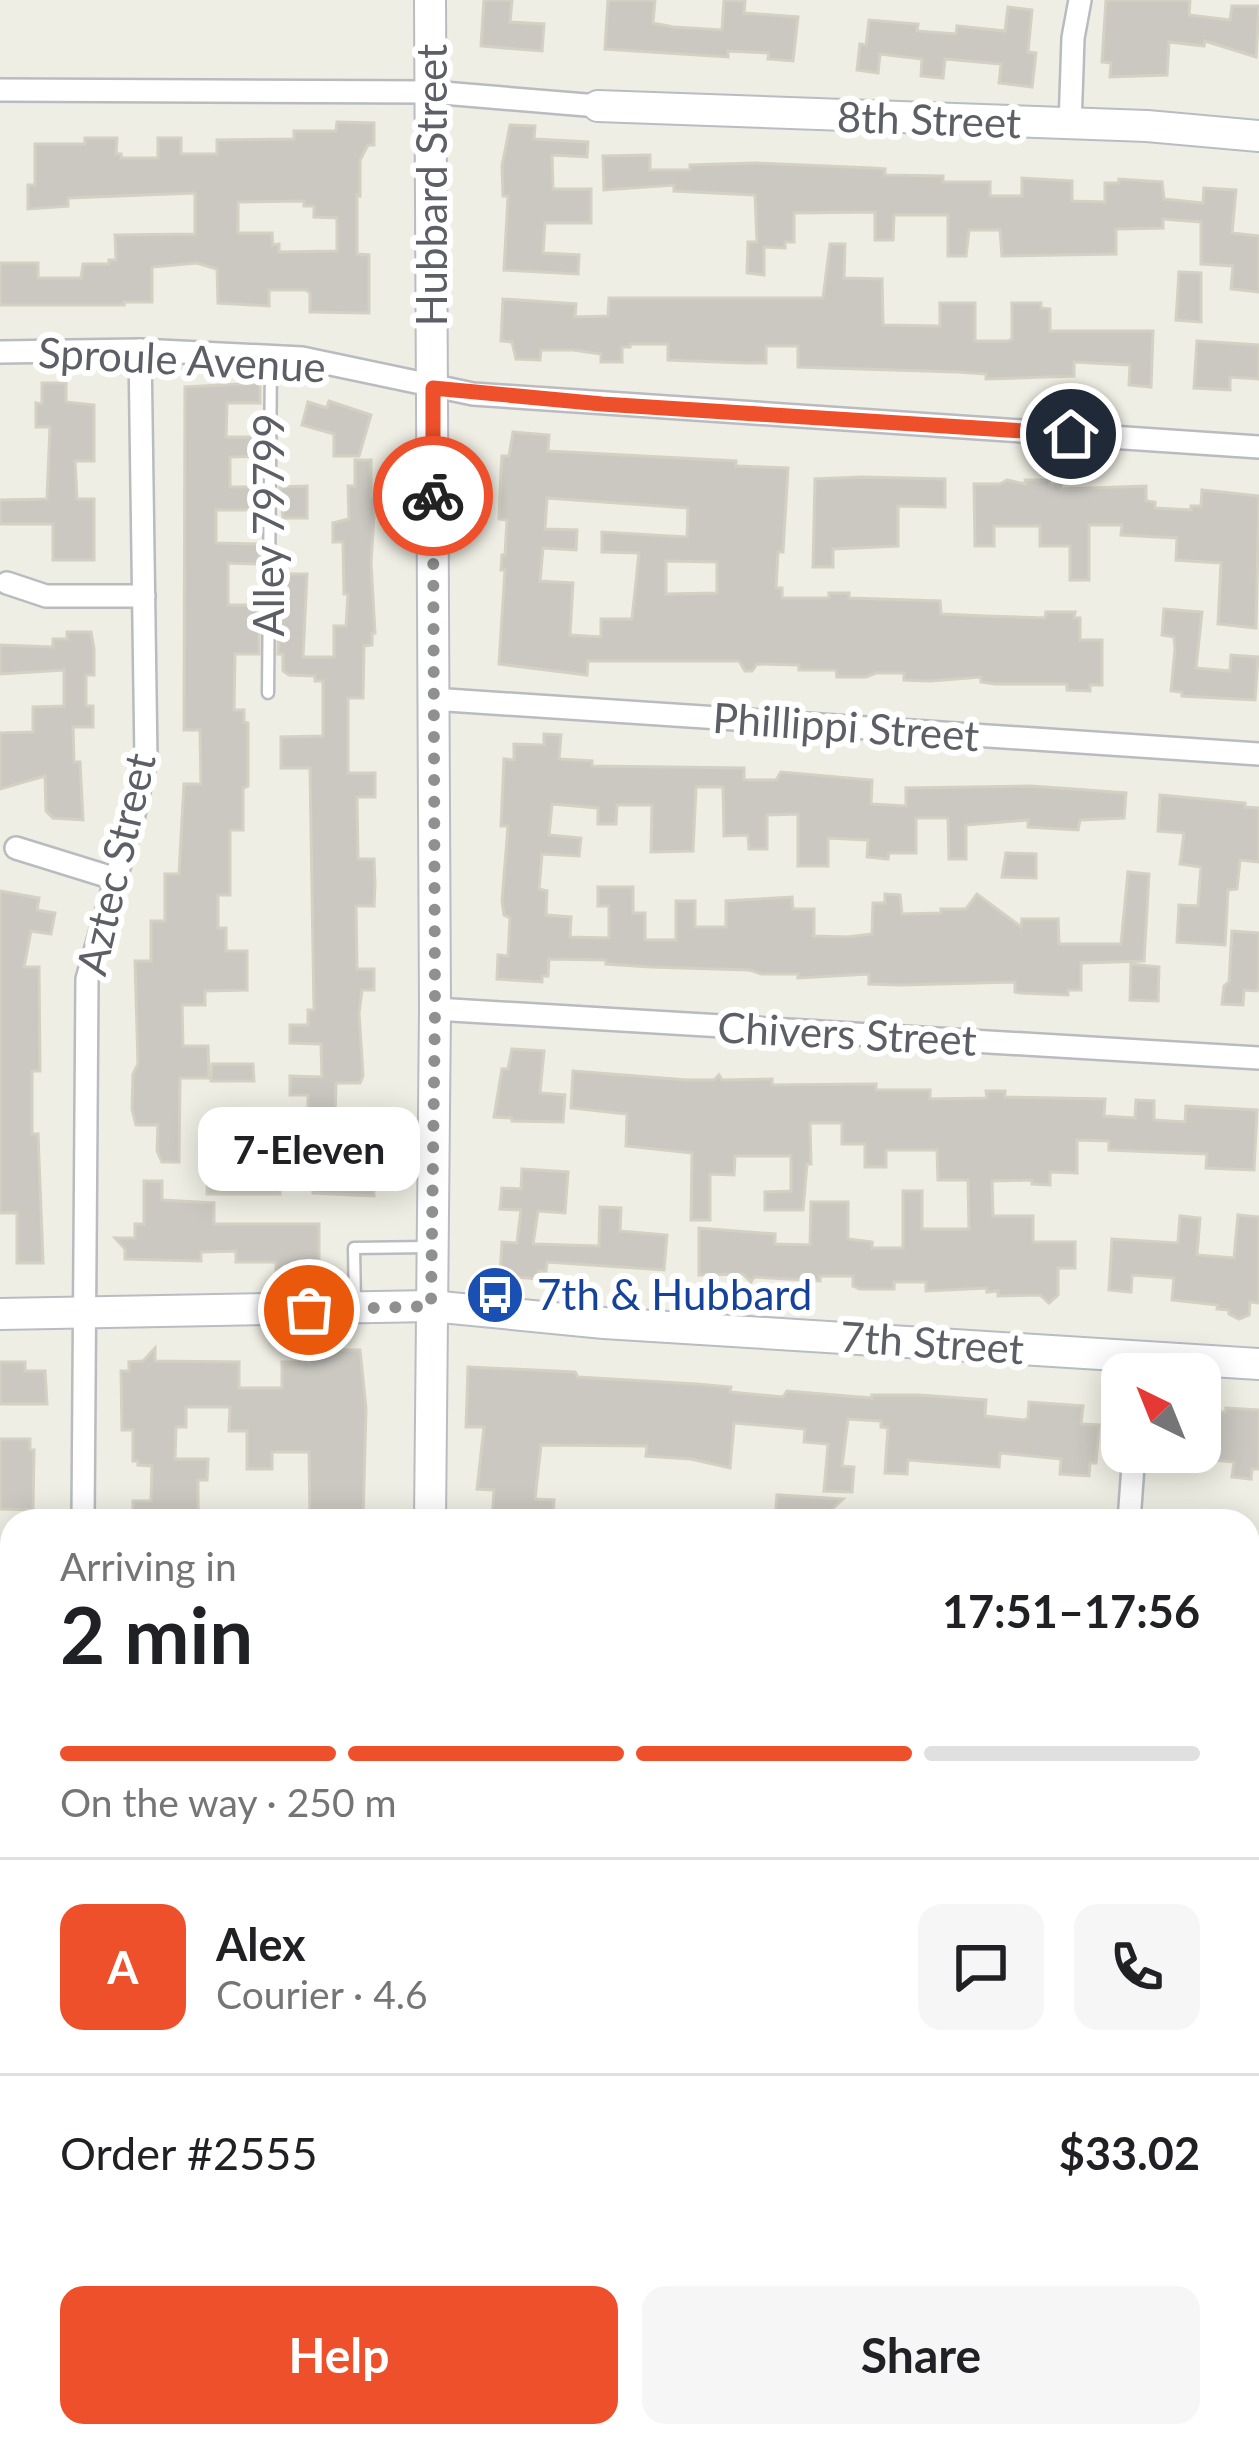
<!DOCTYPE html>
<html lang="en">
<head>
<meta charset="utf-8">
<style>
	body { margin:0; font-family:Lato,sans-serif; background:#f6f6f6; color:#202124; height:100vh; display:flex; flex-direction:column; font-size:45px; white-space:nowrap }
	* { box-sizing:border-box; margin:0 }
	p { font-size:39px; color:#757577 }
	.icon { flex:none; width:66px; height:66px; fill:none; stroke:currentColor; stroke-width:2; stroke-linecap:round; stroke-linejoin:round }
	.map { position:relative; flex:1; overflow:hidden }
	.drawer { position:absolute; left:0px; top:1509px; width:1260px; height:939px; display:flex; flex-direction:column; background:#fff; border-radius:36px 36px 0 0; box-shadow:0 6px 30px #0003 }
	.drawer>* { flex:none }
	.needle { width:78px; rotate:317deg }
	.fabs { position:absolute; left:1101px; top:1353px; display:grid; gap:24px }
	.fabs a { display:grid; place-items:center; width:120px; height:120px; border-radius:24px; background:#fff; box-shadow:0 6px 30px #0003; font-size:60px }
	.pin { position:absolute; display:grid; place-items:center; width:102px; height:102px; color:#fff; margin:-51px; border:6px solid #fff; border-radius:50%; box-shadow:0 3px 12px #0007 }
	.courier { position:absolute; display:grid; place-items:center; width:120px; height:120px; margin:-60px; border:9px solid #ee502b; border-radius:50%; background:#fff; color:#222; box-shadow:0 3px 15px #0007 }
	.bubble { position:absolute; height:84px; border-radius:24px; background:#fff; box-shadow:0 6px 30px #0003; font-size:39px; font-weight:700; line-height:84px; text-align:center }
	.summary em { font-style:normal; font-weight:700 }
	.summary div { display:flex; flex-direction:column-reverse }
	.summary { display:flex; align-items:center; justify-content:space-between; height:204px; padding:0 60px }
	h1 { font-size:78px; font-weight:700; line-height:90px }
	.bar { display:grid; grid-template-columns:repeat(4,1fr); gap:18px 12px; align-content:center; height:144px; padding:0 60px }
	.bar i { height:15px; border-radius:9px; background:#e0e0e0 }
	.bar .current { background:#ee502b }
	.bar p { grid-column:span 4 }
	.line { display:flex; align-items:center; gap:30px; padding:0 60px; border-top:3px solid #e0e0e0 }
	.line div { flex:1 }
	.round { display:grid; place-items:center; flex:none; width:126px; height:126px; border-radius:24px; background:#f6f6f6 }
	.action { display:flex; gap:24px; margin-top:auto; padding:24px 60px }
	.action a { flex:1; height:138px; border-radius:24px; background:#ee502b; color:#fff; font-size:48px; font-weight:700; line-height:138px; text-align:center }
	.action a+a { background:#f6f6f6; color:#202124 }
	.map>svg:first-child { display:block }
	.commercial { fill:#fffad9 }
	.building { fill:#cac8c1; stroke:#d4d0c2; stroke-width:3; fill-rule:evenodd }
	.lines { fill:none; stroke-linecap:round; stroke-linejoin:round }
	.lane-casing { stroke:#b9bbc0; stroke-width:15 }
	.street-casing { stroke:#b9bbc0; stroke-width:26 }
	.secondary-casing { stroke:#b9bcc2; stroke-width:34 }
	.lane { stroke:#fff; stroke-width:10 }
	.street { stroke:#fff; stroke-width:21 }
	.secondary { stroke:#fff; stroke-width:30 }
	.done { stroke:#8f9191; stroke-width:12; stroke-dasharray:0 21.6 }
	.route { stroke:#ee502b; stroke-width:15 }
	.labels { text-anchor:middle; stroke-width:12; stroke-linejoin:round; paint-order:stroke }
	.street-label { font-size:42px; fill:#5c5f65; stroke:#fff }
	.transit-label { font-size:42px; fill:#164399; stroke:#fff; text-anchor:start }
</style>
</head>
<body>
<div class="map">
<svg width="1259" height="2446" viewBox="0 0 1259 2446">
	<rect width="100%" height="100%" fill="#efeee4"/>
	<polygon class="commercial" points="474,2436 1201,2436 1200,2446 474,2446"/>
	<g class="building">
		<polygon points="484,0 512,0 510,22 544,24 542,51 481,46"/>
		<polygon points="608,0 655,0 653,23 673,27 722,30 724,0 745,1 744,13 798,17 793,61 768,59 769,53 728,51 728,57 605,49"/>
		<polygon points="1106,0 1190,0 1189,15 1230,20 1232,6 1259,6 1256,57 1205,41 1204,46 1169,42 1167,75 1110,77 1111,63 1102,62"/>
		<polygon points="1008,7 1032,10 1028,52 1036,53 1032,87 999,83 1001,64 945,59 943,78 921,76 922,59 880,54 878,73 857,70 860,44 866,45 869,20 918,24 917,31 956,34 957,26 1005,31"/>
		<path d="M337,122L374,123V145H368L360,160V196L357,195V254L369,255V313L310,312V293L306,290H269V306L218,303L217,269L197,263L152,267V302H124V305H0V263H38V278H81L83,264H109V260H116L115,235L195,234V193L68,198V206L28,209V185H35V144H85V138H117L116,154H121V158H158V138H181V154H217V140L294,139V131H336ZM304,201V206H314V217L337,218V251L279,252V244L273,245L272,233H238V202Z"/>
		<polygon points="510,125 535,126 534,139 588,142 587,157 552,155 553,189 591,189 591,223 545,223 543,253 579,255 578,274 504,270 508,196 503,196 502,166"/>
		<polygon points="650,155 650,170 690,170 690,165 755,163 872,168 885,169 885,175 943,176 943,182 990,182 990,196 1022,196 1022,178 1072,181 1072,201 1105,202 1105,183 1119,183 1119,179 1162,182 1164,199 1203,203 1204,188 1236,190 1232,233 1259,236 1259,292 1231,289 1233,266 1201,264 1201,222 1163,219 1163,228 1116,229 1116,254 1002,256 1000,230 969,230 966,256 948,256 948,215 894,215 893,240 875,240 875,212 794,213 794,242 785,242 785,248 764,247 764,275 747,273 748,242 757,242 755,195 674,191 674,185 604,190 603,156"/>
		<polygon points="830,244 845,244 844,278 882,279 883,325 940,326 940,303 975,303 975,341 1008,341 1012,339 1012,303 1041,303 1041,308 1050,309 1050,331 1153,331 1151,387 1129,385 1130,365 1074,362 1074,376 986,379 986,374 958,372 798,367 798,346 766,346 766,363 746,363 668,360 668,344 630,344 630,347 622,347 622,362 601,362 601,354 573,350 541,350 540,360 516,359 512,342 501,341 503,299 576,304 575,317 608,316 609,298 823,298"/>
		<polygon points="1179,272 1201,273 1201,322 1176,320"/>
		<polygon points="1197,341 1259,345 1259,379 1230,377 1230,390 1194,388"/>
		<polygon points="42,383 66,383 66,402 94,405 94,461 75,461 77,499 94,499 94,560 53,560 53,524 0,524 0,500 47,499 50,427 36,427 36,403 42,404"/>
		<polygon points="260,383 260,403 227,403 226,437 260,437 260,456 230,457 230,487 260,487 260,510 216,510 216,543 260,544 259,564 228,563 228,605 259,605 259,654 235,654 234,710 244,710 244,722 248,723 248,786 243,788 243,830 230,830 230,895 218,895 218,928 226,928 226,951 247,951 247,990 205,991 205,1005 182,1005 183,1046 208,1046 209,1078 180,1078 179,1162 162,1162 157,1151 158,1125 136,1125 132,1109 133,1074 138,1064 135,961 151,961 151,921 165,921 165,874 179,874 184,784 201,784 200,730 184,730 185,387"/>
		<polygon points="329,401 371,415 359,456 334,456 334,434 302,425 308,402 327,408"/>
		<path d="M513,432L549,435L548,451L736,461V466L788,468L783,552H778L776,588H782V598H829V593H849V598L940,601L941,614L985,616L1045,618L1046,612H1075L1074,618H1080V640H1102V685H1090V691L1067,690V684H995L981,682V677L930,681L904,680V673H876L866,677H837L836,670H799V665L757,664L752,671H745L739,661H588L587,675L499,664L505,570H501L502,555H505L507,520L499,519L501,471L502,456H509ZM547,498L688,508L687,537L602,532V552L639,553L632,619H601V637L570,635L573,583L540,581L543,548L576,550L577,530L545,529ZM666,561L717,562V593L666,594Z"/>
		<polygon points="355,460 371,460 371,498 375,498 371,563 375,633 372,633 372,645 364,646 363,698 348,698 348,773 375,773 375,797 357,797 358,859 374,859 375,885 374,906 356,906 357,969 374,969 374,990 362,990 359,1013 363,1076 360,1083 336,1083 335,1117 317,1116 308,1115 308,1095 290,1095 290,1076 322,1077 321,1044 290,1043 290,1025 308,1025 308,1010 314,1010 310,768 281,768 281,737 323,736 323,681 315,681 315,676 289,675 283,671 283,654 278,654 279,605 283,605 283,574 307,574 303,657 334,657 334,626 346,626 348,594 344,594 343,542 333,542 333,523 349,519 348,486 355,486"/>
		<polygon points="862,477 945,479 945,507 898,506 898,546 833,549 833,567 813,567 815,479"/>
		<polygon points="1007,480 1025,484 1025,480 1049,480 1050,485 1061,485 1061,489 1146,486 1146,501 1155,502 1155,508 1191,510 1191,506 1201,506 1202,490 1259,496 1256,628 1218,624 1221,563 1176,560 1177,538 1121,535 1122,525 1089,525 1089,580 1070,580 1070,546 1040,546 1040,526 994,526 994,546 975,546 974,484 1000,484"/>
		<polygon points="307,486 307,518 283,518 280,487"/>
		<polygon points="1164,609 1202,612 1196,668 1230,671 1231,655 1258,657 1255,700 1182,696 1182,692 1171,691 1175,649 1174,637 1162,635"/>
		<polygon points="67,632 91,632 94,649 94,675 86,675 86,706 93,706 93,727 73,727 74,762 80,762 83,820 53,818 46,811 45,776 0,789 0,733 33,732 33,707 64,706 64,670 0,674 0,645 53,647 53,639 67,639"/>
		<polygon points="544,734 561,735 559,759 592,761 592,766 744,768 744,780 776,780 781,772 872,780 871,804 906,806 906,788 1031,786 1126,793 1124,818 1080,820 1078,830 1028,827 1028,820 966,825 966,859 949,859 948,818 916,818 916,853 889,853 888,859 867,857 868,840 828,838 828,866 798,866 798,814 767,815 767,849 749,849 748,835 724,836 723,787 696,787 693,851 651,852 652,805 617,805 616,824 598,824 598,808 552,804 549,835 581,838 579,856 542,854 539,889 547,891 546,915 571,917 570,937 609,938 609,906 598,906 598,887 633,887 633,913 645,913 645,940 676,940 676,901 695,901 695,927 726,927 726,901 792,897 793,909 814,909 814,936 847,937 872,934 873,903 885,903 885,894 900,895 902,914 941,913 941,909 966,909 977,894 1021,927 1022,919 1058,919 1059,944 1121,944 1128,872 1149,874 1144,961 1081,963 1081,990 1068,990 1068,995 1021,993 1015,992 1015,982 900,985 869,984 869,974 798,978 798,974 761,974 750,970 651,967 606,964 606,960 549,959 548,976 542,976 542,982 497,979 498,955 508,956 510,918 504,915 502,901 508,826 501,826 504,759 514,760 514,744 544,745"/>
		<polygon points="1160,795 1245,803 1245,807 1259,808 1259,862 1240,860 1237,889 1228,890 1225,945 1177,942 1179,905 1198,906 1201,867 1180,864 1184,833 1158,831"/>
		<polygon points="1006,853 1036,854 1036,878 1002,877"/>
		<polygon points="0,891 39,898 37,910 55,913 51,934 31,931 24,967 39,967 40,1071 32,1071 32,1134 38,1134 43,1263 17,1263 17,1213 0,1213"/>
		<polygon points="1232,931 1259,933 1259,984 1257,991 1244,990 1243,1005 1222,1004 1224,986 1229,982"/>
		<polygon points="1131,964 1159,967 1158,1001 1130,1000"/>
		<polygon points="512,1049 544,1051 540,1093 565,1095 563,1122 512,1121 512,1118 494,1117 502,1069 508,1069"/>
		<polygon points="212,1064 253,1064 254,1081 211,1081"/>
		<polygon points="573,1071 687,1080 714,1080 719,1075 722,1080 772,1079 772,1085 876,1084 876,1090 930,1090 930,1099 987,1098 986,1091 1005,1091 1005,1097 1105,1099 1104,1116 1135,1118 1136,1100 1154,1101 1154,1120 1185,1122 1186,1106 1257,1110 1254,1170 1206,1168 1207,1154 1109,1150 1109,1141 1077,1140 1077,1173 1050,1172 1050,1185 1032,1184 1032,1180 992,1181 993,1216 1033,1216 1033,1242 1075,1242 1075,1268 1058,1268 1058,1295 1049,1303 1040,1295 998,1296 998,1291 987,1292 987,1288 926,1291 926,1282 894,1282 894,1289 860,1289 853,1286 853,1276 820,1276 820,1281 754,1277 751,1282 743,1274 699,1275 699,1228 775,1234 775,1244 810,1245 811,1202 848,1202 848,1239 872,1242 872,1248 903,1248 903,1191 922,1191 922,1229 969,1229 968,1180 938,1180 937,1150 886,1150 886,1167 865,1167 865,1144 842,1144 842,1123 810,1123 811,1164 807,1164 803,1210 765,1210 765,1192 791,1191 791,1156 735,1156 734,1175 710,1174 710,1220 691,1220 692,1153 626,1146 627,1114 571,1108"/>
		<polygon points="337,1124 371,1124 374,1196 313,1193 312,1166 325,1166 329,1158 337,1158"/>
		<polygon points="208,1156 279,1161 280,1194 207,1194"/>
		<polygon points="522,1169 568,1172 565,1213 538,1211 533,1244 599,1246 600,1207 621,1208 620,1231 667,1235 664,1270 547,1262 546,1271 539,1271 539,1279 500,1276 502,1242 517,1243 521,1210 500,1209 502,1188 521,1189"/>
		<polygon points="144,1181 162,1181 162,1200 214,1203 214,1224 319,1224 319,1282 276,1282 276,1262 236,1262 236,1251 201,1252 201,1261 125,1259 125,1249 115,1238 135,1238 135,1224 144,1224"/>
		<polygon points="1238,1215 1259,1217 1259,1303 1250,1302 1249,1315 1239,1319 1229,1314 1229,1310 1217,1309 1218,1305 1172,1300 1174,1278 1132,1275 1131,1292 1109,1290 1112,1239 1178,1243 1180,1216 1200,1218 1197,1255 1234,1258"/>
		<polygon points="155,1348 155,1361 239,1362 239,1388 282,1388 282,1362 310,1362 310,1350 360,1350 366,1408 363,1521 317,1521 317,1517 310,1517 309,1452 272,1452 272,1469 247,1469 247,1431 229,1431 230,1407 186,1407 186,1427 176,1427 175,1459 208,1459 207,1480 198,1480 198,1520 133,1521 133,1501 151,1501 152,1466 138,1465 138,1461 133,1461 133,1430 122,1430 121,1371 129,1371 129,1362 143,1361"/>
		<polygon points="0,1362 25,1362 25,1371 45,1371 47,1404 0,1404"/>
		<polygon points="468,1367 575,1372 578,1377 696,1384 731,1387 730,1392 783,1397 787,1391 872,1398 872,1395 919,1395 986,1400 985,1416 1024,1420 1028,1418 1029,1402 1083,1406 1081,1424 1099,1425 1096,1463 1090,1463 1089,1476 1060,1474 1061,1459 1000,1453 999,1467 908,1460 907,1474 885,1473 888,1428 881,1427 881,1421 848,1419 842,1466 854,1467 852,1492 824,1491 828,1444 804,1442 805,1429 734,1423 730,1468 691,1459 646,1456 647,1446 541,1445 535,1499 554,1500 553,1521 492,1521 494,1490 477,1489 484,1427 466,1427"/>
		<polygon points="1226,1408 1259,1410 1259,1469 1252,1469 1251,1479 1232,1477 1234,1462 1200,1459 1200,1412 1226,1412"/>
		<polygon points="0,1439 30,1439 30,1450 34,1450 33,1510 0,1509"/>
		<polygon points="777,1495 780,1495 843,1499 819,1521 775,1521"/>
	</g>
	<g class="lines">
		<g class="lane-casing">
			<g id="lane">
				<polyline points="268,693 271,357"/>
				<polyline points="355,1305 354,1248 428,1247"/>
				<polyline points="1248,2162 1259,2162"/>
				<polyline points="1248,2368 1259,2369"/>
				<polyline points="1162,2436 1164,2446"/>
				<polyline points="567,2446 567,2436"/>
				<polyline points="1057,2446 1057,2436"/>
				<polyline points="1065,2446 1066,2436"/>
				<polyline points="1212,2446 1212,2436"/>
			</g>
		</g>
		<g class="street-casing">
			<g id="street">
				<polyline points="0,90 431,92 598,106"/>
				<polyline points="1070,126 1073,38 1080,0"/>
				<polyline points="0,352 140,350 302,358 473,394 1259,447"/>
				<polyline points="7,583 46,596 144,596"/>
				<polyline points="432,699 1259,754"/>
				<polyline points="16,848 116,879"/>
				<polyline points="435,1009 1259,1058"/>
				<polyline points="83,1521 87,979 133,819 146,760 140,350"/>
				<polyline points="1129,1521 1134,1452"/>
				<polyline points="1248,1674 1259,1675"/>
				<polyline points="0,1920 12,1921"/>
				<polyline points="1248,1982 1259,1983"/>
				<polyline points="85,2436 85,2446"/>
			</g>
		</g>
		<g class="secondary-casing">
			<g id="secondary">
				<polyline points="430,0 435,1009 430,1521"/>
				<polyline points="598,106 1147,126 1259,136"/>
				<polyline points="0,1314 431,1306 604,1323 1259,1364"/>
				<polyline points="434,2436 434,2446"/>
			</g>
		</g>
		<use href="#lane" class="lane"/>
		<use href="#street" class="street"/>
		<use href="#secondary" class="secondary"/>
	</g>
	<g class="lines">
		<polyline class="done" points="309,1310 431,1306 435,1009 433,496"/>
		<polyline class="route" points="433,496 433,388 602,404 1071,434"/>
	</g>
	<defs>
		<g id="bus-disc" transform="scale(3)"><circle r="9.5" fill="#1a4fb4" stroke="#fff"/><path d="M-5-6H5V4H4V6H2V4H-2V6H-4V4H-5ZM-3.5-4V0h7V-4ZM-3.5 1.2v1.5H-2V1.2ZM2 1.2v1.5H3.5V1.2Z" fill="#fff"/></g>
	</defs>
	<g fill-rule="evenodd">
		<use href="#bus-disc" x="495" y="1295"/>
	</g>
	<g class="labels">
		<g class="street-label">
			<text transform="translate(929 120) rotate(2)" y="15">8th Street</text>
			<text transform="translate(432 185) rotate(-90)" y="15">Hubbard Street</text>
			<text transform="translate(182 360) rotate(3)" y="15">Sproule Avenue</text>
			<text transform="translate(269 525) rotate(-90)" y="15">Alley 79799</text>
			<text transform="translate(846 727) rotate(4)" y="15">Phillippi Street</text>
			<text transform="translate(116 864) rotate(-77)" y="15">Aztec Street</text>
			<text transform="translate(847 1034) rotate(3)" y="15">Chivers Street</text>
			<text transform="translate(932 1343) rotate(4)" y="15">7th Street</text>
		</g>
		<g class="transit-label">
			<text x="537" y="1310">7th &amp; Hubbard</text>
		</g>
	</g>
</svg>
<div class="fabs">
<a><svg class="needle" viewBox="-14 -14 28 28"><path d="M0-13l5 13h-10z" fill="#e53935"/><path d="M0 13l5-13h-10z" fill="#757577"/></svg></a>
</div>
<div class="pin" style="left:309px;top:1310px;background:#ea580c"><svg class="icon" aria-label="bag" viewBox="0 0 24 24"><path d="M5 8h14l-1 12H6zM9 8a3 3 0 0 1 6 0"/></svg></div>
<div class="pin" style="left:1071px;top:434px;background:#1f2937"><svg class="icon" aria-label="home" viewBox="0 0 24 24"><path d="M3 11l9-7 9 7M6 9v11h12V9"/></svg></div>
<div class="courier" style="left:433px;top:496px"><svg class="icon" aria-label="bike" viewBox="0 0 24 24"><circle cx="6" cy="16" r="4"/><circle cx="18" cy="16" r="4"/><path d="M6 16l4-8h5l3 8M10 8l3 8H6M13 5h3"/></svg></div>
<div class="bubble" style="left:198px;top:1107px;width:222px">7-Eleven</div>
<section class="drawer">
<div class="summary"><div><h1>2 min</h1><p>Arriving in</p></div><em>17:51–17:56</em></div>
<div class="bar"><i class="current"></i><i class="current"></i><i class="current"></i><i></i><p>On the way · 250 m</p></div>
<div class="line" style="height:216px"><b class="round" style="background:#ee502b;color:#fff">A</b><div><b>Alex</b><p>Courier · 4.6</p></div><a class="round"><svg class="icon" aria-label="chat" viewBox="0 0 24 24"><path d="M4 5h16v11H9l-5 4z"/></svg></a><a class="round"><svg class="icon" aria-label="phone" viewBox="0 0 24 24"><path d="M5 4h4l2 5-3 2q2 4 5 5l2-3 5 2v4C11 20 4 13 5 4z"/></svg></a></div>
<div class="line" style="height:156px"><div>Order #2555</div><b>$33.02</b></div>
<div class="action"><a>Help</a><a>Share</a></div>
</section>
</div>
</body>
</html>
